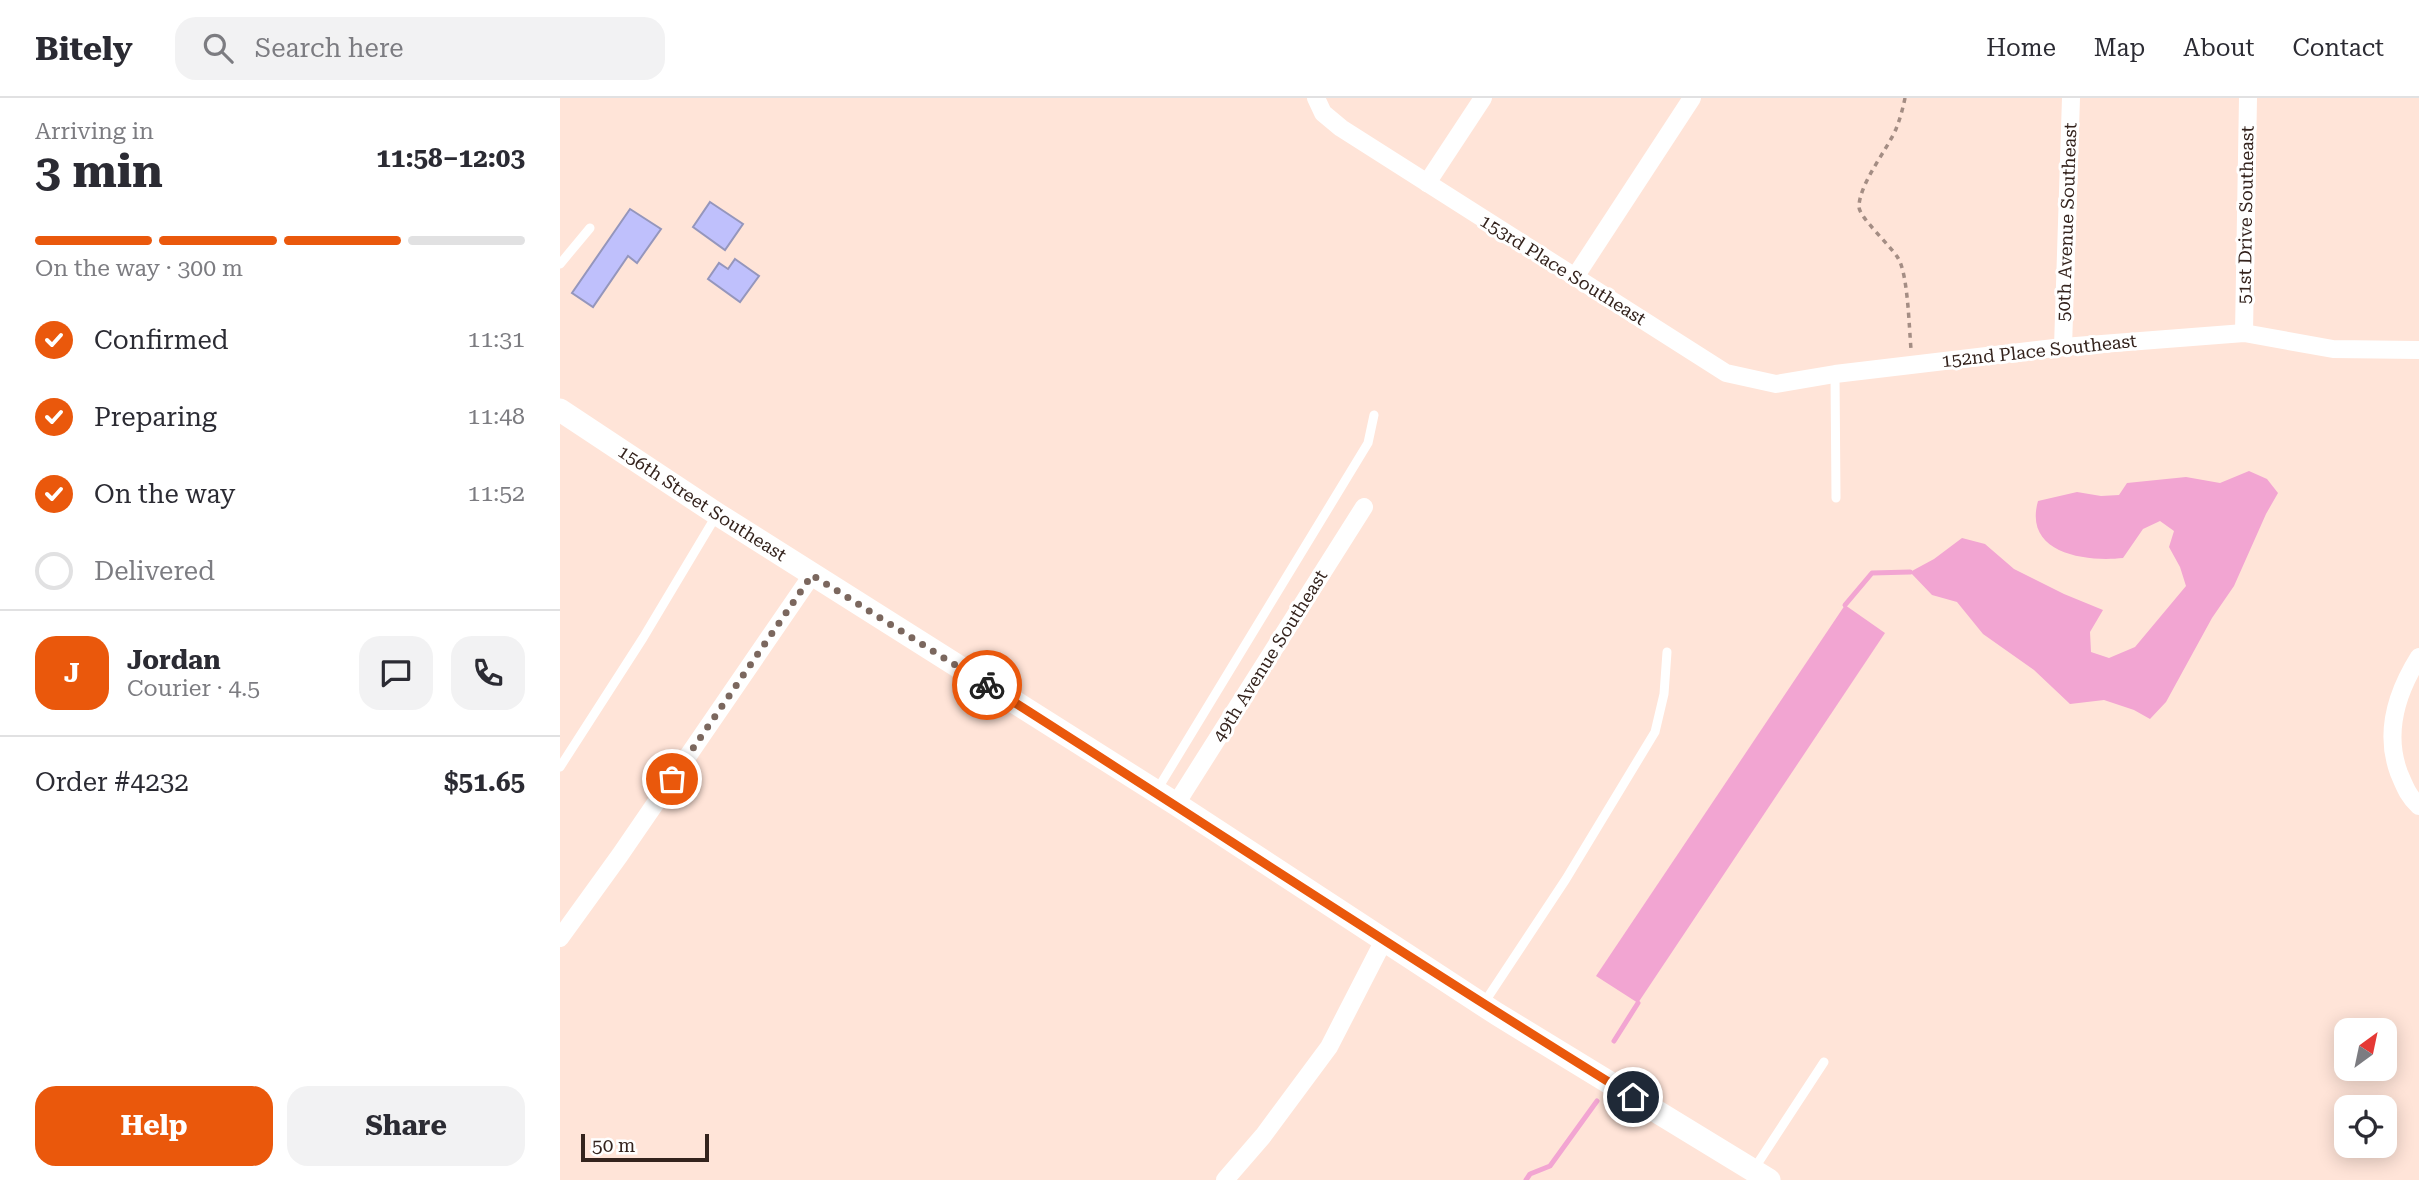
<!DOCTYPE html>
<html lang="en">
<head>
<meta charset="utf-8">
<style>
	body { margin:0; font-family:"Roboto Serif",serif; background:#f2f2f3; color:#2b2b33; height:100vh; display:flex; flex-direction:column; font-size:26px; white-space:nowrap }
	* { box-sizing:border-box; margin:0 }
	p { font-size:23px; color:#7c7c81 }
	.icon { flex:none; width:38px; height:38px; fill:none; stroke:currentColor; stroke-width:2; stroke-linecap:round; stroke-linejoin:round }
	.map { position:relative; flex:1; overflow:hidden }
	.drawer { display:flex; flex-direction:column; background:#fff; width:560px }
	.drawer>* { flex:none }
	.needle { width:46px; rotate:33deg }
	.tools { position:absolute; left:1774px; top:920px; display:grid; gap:14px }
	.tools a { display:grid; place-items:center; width:63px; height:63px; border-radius:14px; background:#fff; box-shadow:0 4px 18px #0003; font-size:35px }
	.scale { position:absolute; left:21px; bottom:18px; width:128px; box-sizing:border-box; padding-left:7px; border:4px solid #34231d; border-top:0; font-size:19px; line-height:24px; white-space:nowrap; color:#34231d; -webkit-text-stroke:5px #fff; paint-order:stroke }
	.pin { position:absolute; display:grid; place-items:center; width:60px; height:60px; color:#fff; margin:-30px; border:4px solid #fff; border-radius:50%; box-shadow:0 2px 7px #0007 }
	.courier { position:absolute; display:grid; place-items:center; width:70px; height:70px; margin:-35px; border:5px solid #ea580c; border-radius:50%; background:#fff; color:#222; box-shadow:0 2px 9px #0007 }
	.overview em { font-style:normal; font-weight:700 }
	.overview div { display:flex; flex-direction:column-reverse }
	.overview { display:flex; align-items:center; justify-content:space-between; height:119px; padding:0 35px }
	h1 { font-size:46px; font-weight:700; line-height:52px }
	.bar { display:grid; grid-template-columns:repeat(4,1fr); gap:10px 7px; align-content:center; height:84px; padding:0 35px }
	.bar i { height:9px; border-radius:5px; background:#e1e1e2 }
	.bar .current { background:#ea580c }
	.bar p { grid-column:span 4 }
	.line { display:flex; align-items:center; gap:18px; padding:0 35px; border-top:2px solid #e1e1e2 }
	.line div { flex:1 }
	.round { display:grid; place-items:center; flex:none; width:74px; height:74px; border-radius:21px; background:#f2f2f3 }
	ol { padding:0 35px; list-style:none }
	li { display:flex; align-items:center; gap:21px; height:77px }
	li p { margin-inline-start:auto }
	li .icon { padding:7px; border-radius:50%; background:#ea580c; color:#fff; stroke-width:4 }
	li:last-child { color:#7c7c81 }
	li i { width:38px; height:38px; border:4px solid #e1e1e2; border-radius:50% }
	.action { display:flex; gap:14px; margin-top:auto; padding:14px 35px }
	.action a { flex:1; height:80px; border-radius:21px; background:#ea580c; color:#fff; font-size:28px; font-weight:700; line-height:80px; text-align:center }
	.action a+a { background:#f2f2f3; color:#2b2b33 }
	header { display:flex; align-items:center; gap:42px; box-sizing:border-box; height:98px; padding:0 35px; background:#fff; border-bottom:2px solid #e1e1e2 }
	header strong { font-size:33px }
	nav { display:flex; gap:38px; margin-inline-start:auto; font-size:24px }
	.search { width:490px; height:63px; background:#f2f2f3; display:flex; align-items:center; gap:18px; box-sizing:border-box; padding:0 24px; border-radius:21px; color:#7c7c81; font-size:26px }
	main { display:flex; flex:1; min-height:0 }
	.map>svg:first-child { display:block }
	.water { fill:#f2a5d2 }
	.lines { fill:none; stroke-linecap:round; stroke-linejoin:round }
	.stream { stroke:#f2a5d2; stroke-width:5 }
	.building { fill:#bfc0fc; stroke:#9596bc; stroke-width:2 }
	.path { stroke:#a48d84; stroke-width:3.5; stroke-dasharray:5 5; stroke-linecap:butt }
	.service { stroke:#fff; stroke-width:9 }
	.minor { stroke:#fff; stroke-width:18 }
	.tertiary { stroke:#fff; stroke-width:23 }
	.done { stroke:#7b675e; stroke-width:7; stroke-dasharray:0 12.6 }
	.route { stroke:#ea580c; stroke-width:9 }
	.labels { text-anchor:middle; stroke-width:6; stroke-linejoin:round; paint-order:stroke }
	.street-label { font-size:18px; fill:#34231d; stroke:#fff }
</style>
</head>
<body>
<header>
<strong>Bitely</strong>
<div class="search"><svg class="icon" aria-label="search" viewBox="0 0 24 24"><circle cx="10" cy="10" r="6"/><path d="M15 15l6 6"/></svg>Search here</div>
<nav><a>Home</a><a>Map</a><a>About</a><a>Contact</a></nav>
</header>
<main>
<section class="drawer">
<div class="overview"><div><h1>3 min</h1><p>Arriving in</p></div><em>11:58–12:03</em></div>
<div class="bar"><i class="current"></i><i class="current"></i><i class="current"></i><i></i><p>On the way · 300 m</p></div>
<ol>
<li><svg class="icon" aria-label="check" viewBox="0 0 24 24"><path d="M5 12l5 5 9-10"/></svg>Confirmed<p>11:31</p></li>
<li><svg class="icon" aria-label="check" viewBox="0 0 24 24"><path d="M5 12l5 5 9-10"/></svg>Preparing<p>11:48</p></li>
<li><svg class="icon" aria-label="check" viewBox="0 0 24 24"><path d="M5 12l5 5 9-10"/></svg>On the way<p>11:52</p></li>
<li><i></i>Delivered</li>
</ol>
<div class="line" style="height:126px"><b class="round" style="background:#ea580c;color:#fff">J</b><div><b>Jordan</b><p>Courier · 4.5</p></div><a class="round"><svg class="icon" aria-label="chat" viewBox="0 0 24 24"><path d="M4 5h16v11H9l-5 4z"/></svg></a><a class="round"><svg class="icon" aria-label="phone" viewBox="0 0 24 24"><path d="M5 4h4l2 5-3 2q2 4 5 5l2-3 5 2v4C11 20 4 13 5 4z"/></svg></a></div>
<div class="line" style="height:91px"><div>Order #4232</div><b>$51.65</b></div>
<div class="action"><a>Help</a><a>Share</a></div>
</section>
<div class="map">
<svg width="1859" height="1082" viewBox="0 0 1859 1082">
	<rect width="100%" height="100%" fill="#ffe4d8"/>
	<g class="water">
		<path d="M1689,373L1707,381L1718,395L1706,416L1674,488L1652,520L1606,604L1590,621L1574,612L1544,602L1510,606L1474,572L1423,536L1397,504L1372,497L1350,474L1374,461L1402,440L1425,446L1454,471L1504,496L1543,512L1530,534L1531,554L1549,560L1575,549L1626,488L1620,469L1609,449L1614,433L1600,423L1583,431L1563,460C1526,464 1463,456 1478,403L1517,394L1541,398L1559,397L1567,385L1626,379L1660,385Z"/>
		<polygon points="1285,507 1325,535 1078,905 1036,878"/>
	</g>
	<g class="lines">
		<g class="stream">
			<polyline points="1285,507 1312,475 1350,474"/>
			<polyline points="1054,943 1078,905"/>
			<polyline points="966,1082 970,1076 990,1068 1037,1003"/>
		</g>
	</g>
	<g class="building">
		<polygon points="150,104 183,126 165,152 133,129"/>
		<polygon points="70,111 101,131 77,165 68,158 33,209 12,195"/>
		<polygon points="175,161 199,178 180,204 148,181 159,165 168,171"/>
	</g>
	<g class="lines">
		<path class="path" d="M1345,0C1343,10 1340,21 1336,31C1327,52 1299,86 1299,109C1299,119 1330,147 1338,160C1348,176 1349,229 1351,251"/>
		<g class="service">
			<polyline points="0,166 30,130"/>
			<polyline points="1275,276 1276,400"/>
			<polyline points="0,669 83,540 156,418"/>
			<polyline points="597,692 808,345 814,317"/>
			<polyline points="924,905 1006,781 1095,634 1104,596 1107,554"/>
			<polyline points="1194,1071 1264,964"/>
		</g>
		<g class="minor">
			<polyline points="756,0 763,15 781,30 1166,275 1216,286 1275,276 1503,249 1684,235 1773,251 1859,252"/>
			<polyline points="867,85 923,0"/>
			<polyline points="1015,179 1132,0"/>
			<polyline points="1684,235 1688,0"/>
			<polyline points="1503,249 1511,0"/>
			<path d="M1859,559C1837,594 1824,635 1839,675C1845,689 1848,698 1859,708"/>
			<polyline points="616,706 804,409"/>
			<polyline points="0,840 60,757 252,477"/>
			<polyline points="665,1082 703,1038 769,949 824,842"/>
		</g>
		<path class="tertiary" id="s1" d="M0,312L157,416L616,706L937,916L1209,1082"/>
	</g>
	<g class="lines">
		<polyline class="done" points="112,681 252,477 427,587"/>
		<path class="route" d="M427,587C643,724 855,865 1073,999"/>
	</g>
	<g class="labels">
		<g class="street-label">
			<text transform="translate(1686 117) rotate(-89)" y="6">51st Drive Southeast</text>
			<text transform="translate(1507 124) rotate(-88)" y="6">50th Avenue Southeast</text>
			<text transform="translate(1003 172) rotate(32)" y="6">153rd Place Southeast</text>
			<text transform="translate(1479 253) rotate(-6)" y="6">152nd Place Southeast</text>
			<text dy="6" stroke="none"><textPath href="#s1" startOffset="170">156th Street Southeast</textPath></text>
			<text transform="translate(710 558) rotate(-58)" y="6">49th Avenue Southeast</text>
		</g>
	</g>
</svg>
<div class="tools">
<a><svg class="needle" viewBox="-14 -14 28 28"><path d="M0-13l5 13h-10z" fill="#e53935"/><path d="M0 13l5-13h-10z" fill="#7c7c81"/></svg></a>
<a><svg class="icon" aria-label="locate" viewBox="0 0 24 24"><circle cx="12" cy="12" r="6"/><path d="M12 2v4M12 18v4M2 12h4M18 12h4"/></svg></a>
</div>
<div class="scale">50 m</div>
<div class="pin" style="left:112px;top:681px;background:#ea580c"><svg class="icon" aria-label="bag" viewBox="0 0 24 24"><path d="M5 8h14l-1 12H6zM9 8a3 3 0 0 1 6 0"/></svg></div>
<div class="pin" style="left:1073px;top:999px;background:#1f2937"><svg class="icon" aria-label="home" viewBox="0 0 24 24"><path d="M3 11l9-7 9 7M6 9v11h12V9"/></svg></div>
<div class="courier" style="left:427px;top:587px"><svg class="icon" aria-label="bike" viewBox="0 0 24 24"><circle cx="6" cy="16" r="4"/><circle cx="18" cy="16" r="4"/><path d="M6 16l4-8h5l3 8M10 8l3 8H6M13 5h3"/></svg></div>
</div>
</main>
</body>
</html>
